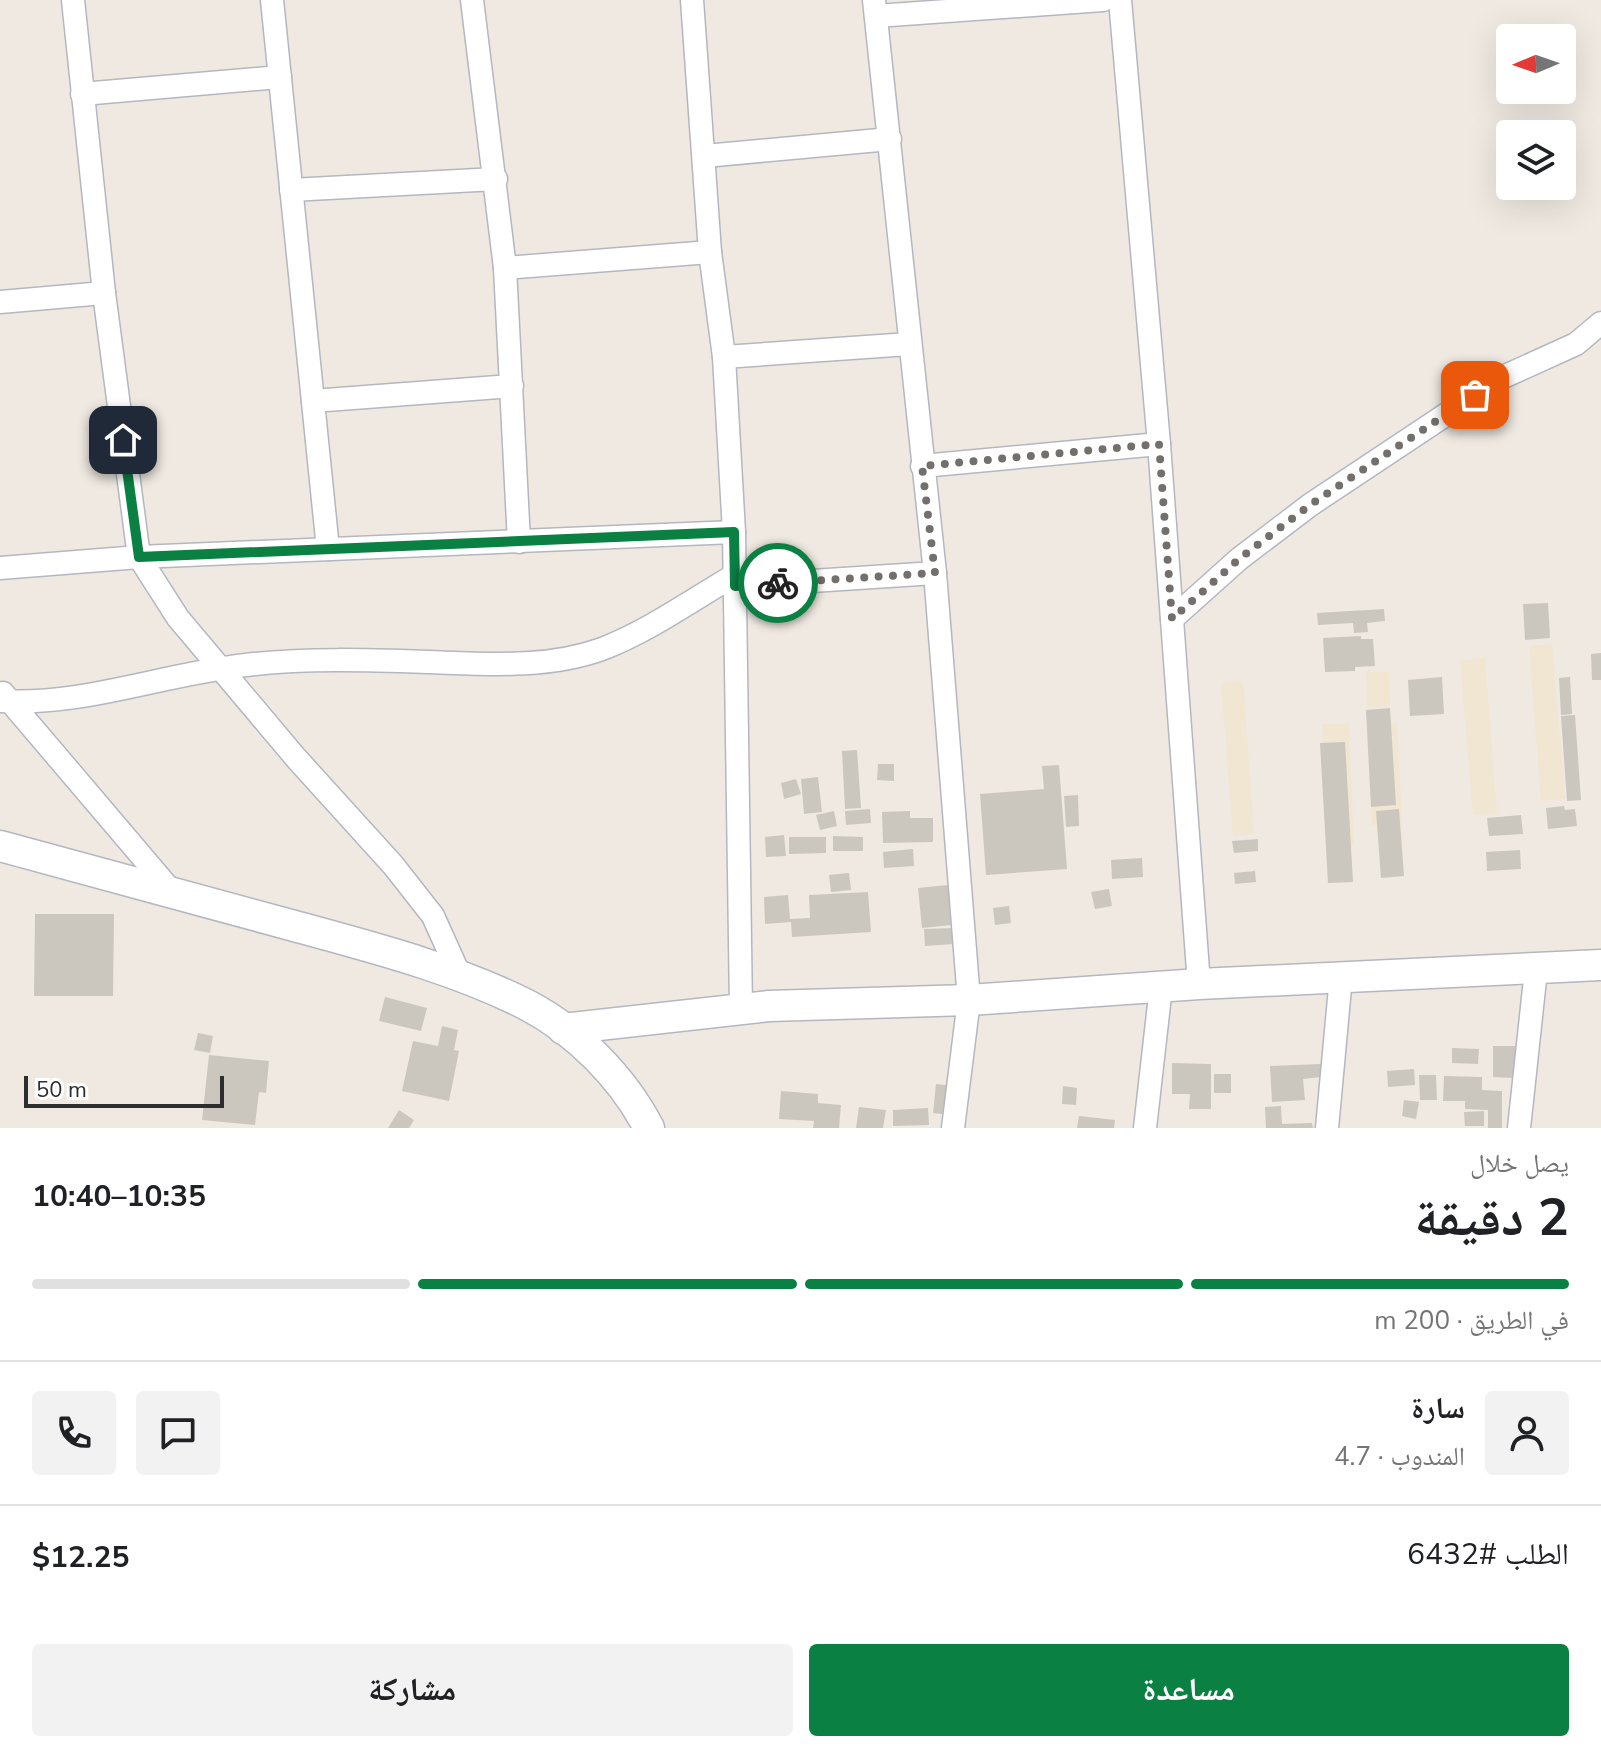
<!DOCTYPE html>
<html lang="ar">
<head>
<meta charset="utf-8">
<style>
	body { margin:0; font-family:"Nunito Sans","Noto Naskh Arabic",sans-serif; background:#f2f2f2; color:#202124; direction:rtl; height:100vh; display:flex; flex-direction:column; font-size:30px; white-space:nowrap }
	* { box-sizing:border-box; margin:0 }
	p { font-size:26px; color:#757577 }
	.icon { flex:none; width:44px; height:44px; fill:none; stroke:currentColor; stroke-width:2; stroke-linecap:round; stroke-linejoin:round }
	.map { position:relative; height:1128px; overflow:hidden; direction:ltr }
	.panel { display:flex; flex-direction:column; background:#fff; flex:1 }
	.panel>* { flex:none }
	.needle { width:52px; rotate:268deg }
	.controls { position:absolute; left:1496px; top:24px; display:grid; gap:16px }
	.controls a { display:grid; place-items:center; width:80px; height:80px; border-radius:8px; background:#fff; box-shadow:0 8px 32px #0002; font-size:40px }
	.scale { position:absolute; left:24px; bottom:20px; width:200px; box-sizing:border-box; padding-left:8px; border:4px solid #2e2e2e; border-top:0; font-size:22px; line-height:28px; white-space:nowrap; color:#2e2e2e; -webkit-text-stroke:6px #fff; paint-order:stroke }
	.pin { position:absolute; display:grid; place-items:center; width:68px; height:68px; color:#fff; margin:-34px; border-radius:16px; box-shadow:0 4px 12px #0006 }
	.courier { position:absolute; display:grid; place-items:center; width:80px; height:80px; margin:-40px; border:6px solid #0b8043; border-radius:50%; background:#fff; color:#222; box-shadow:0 2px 10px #0007 }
	.headline em { font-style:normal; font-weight:700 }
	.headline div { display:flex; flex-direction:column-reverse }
	.headline { display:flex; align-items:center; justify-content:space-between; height:136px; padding:0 32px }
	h1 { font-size:52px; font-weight:700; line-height:60px }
	.bar { display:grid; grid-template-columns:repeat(4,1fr); gap:12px 8px; align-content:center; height:96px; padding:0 32px }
	.bar i { height:10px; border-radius:6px; background:#e0e0e0 }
	.bar .selected { background:#0b8043 }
	.bar p { grid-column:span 4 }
	.line { display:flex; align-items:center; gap:20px; padding:0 32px; border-top:2px solid #e0e0e0 }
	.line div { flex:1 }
	.round { display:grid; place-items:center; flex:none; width:84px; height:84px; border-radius:8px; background:#f2f2f2 }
	.primary-button { display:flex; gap:16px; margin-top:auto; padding:16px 32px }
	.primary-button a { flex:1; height:92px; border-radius:8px; background:#0b8043; color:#fff; font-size:32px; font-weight:700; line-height:92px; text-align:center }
	.primary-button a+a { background:#f2f2f2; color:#202124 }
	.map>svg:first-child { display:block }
	.education { fill:#f0e6d1 }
	.building { fill:#cbc7bf }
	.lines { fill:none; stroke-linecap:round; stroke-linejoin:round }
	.street-casing { stroke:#b4b7c1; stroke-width:25 }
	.secondary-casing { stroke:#b4b7c1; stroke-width:33 }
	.street { stroke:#fff; stroke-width:22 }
	.secondary { stroke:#fff; stroke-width:30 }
	.done { stroke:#726f6d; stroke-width:8; stroke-dasharray:0 14.4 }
	.route { stroke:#0b8043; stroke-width:10 }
</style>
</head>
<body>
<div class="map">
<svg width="1601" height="1128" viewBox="0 0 1601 1128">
	<rect width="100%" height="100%" fill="#efe9e1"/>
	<g class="education">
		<polygon points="1552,644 1565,799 1541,801 1529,646"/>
		<polygon points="1485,658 1497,813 1473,815 1460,660"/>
		<polygon points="1366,672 1389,672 1390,706 1367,707"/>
		<polygon points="1243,681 1254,834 1233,836 1221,683"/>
		<polygon points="1349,723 1354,845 1328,846 1322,724"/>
		<polygon points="1397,723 1403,843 1385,844 1384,825 1372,825 1367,725"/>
	</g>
	<g class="building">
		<polygon points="1548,603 1550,638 1525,640 1523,604"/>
		<polygon points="1384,609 1385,621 1367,623 1368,632 1354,633 1353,623 1318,625 1317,613"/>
		<polygon points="1361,636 1361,639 1373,639 1375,666 1355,667 1355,671 1325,672 1323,638"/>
		<polygon points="1601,653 1601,680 1592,680 1591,654"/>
		<polygon points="1442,677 1444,714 1410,716 1408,680"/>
		<polygon points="1570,677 1572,714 1561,715 1559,678"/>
		<polygon points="1390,708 1396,805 1371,807 1366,710"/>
		<polygon points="1575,715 1581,800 1567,801 1561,716"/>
		<polygon points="1345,742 1353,882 1328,883 1320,743"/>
		<polygon points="857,750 861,808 845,809 842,751"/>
		<polygon points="878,764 894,764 894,781 877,780"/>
		<polygon points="1059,765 1067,869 986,875 980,794 1044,789 1042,766"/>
		<polygon points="818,777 822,812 804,814 801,779"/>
		<polygon points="796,779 801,794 784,799 781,783"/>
		<polygon points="1078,795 1079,826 1066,827 1064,796"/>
		<polygon points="1564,806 1565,810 1575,809 1577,826 1548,829 1546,808"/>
		<polygon points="870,809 871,823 846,825 845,811"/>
		<polygon points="1399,809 1404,876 1381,878 1376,811"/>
		<polygon points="834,811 837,826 820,830 816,815"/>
		<polygon points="910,811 910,818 933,818 933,842 883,843 882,812"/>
		<polygon points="1521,815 1523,834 1489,836 1487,818"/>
		<polygon points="784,835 786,856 766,857 765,837"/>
		<polygon points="833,836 863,837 863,851 833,851"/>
		<polygon points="789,837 826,837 826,853 789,854"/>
		<polygon points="1258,839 1258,851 1234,853 1232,841"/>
		<polygon points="913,849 914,866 884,868 883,852"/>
		<polygon points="1520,850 1521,869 1487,871 1486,852"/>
		<polygon points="1142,858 1143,877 1112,879 1111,860"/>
		<polygon points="1255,871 1256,882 1235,884 1234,873"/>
		<polygon points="849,873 851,890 831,892 829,875"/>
		<polygon points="948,885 951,925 922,928 918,888"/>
		<polygon points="1109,889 1112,906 1095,909 1091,892"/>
		<polygon points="868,892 871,932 792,937 791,922 765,924 764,897 788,895 790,919 810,918 809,895"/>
		<polygon points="1009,906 1011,923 995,925 993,908"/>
		<polygon points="35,914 114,914 113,996 34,996"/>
		<polygon points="954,928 954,944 925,946 924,929"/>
		<polygon points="385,997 427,1008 421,1031 379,1021"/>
		<polygon points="442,1026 458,1030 454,1050 459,1051 449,1101 402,1091 413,1041 438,1046"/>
		<polygon points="198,1033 213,1036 210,1053 194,1050"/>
		<polygon points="1493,1046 1515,1046 1515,1078 1493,1077"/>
		<polygon points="1452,1048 1479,1049 1478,1064 1452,1063"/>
		<polygon points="209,1055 269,1061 266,1093 259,1092 255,1125 202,1120"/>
		<polygon points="1172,1063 1211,1064 1211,1109 1189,1109 1190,1094 1172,1094"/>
		<polygon points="1321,1064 1321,1077 1303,1079 1305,1100 1272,1102 1270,1066"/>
		<polygon points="1414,1069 1415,1085 1388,1087 1387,1071"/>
		<rect x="1214" y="1074" width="17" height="19"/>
		<polygon points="1419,1075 1436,1075 1437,1100 1420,1100"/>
		<polygon points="1444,1076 1482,1077 1482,1090 1502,1091 1502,1128 1488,1128 1488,1110 1465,1109 1465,1101 1443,1101"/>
		<polygon points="936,1084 953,1086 950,1115 933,1113"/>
		<polygon points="1063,1086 1077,1088 1076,1105 1062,1104"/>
		<polygon points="781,1091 818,1094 818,1103 841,1105 839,1128 813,1128 814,1121 779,1119"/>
		<polygon points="1404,1100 1419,1102 1416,1119 1402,1116"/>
		<polygon points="1281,1106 1282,1124 1312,1123 1313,1128 1266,1128 1265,1107"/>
		<polygon points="859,1107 886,1110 883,1128 856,1128"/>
		<polygon points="928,1108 929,1125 893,1126 893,1110"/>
		<polygon points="399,1110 414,1120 409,1128 388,1128"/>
		<polygon points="1484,1111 1484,1126 1465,1126 1464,1112"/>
		<polygon points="1079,1116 1115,1120 1114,1128 1077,1128"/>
	</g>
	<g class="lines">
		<g class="street-casing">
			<g id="street">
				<polyline points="73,0 104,293 139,557 178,618 296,758 393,865 433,916 460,976"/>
				<polyline points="272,0 328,549"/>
				<polyline points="472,0 505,268 519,542"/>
				<polyline points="692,0 710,252 724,357 734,532 741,1009"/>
				<polyline points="874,0 935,573 969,1000 953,1128"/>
				<polyline points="1120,0 1159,444 1199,984"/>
				<polyline points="876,16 1103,0"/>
				<polyline points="82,94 280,77"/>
				<polyline points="705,156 890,139"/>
				<polyline points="291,190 496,179"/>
				<polyline points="505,268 710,252"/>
				<polyline points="0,302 104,293"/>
				<polyline points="724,357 909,344"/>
				<polyline points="313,401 512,386"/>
				<polyline points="922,466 1159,444"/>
				<polyline points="0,568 139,557 734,532"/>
				<polyline points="735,586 935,573"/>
				<polyline points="1172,619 1239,559 1310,505 1501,378 1576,344 1601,323"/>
				<polyline points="3,693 173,893"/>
				<path d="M0,701C84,706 163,674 246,665C306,658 367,660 428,662C486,664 547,669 602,649C649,631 692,600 735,575"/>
				<polyline points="1145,1128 1161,987"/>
				<polyline points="1327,1128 1341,977"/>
				<polyline points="1519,1128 1536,970"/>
			</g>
		</g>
		<g class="secondary-casing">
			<g id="secondary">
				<path d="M0,846C96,872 191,898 287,924C367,946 452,967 527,1005C577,1031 623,1078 649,1128"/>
				<polyline points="563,1029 769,1006 969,1000 1199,984 1601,965"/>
			</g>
		</g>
		<use href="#street" class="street"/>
		<use href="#secondary" class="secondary"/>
	</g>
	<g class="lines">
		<polyline class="done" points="778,583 935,573 922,466 1159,444 1172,619 1239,559 1310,505 1475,395"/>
		<polyline class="route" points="123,440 139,557 734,532 735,586 778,583"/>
	</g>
</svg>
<div class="controls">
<a><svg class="needle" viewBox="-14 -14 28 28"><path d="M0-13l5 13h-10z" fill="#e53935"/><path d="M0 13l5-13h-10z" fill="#757577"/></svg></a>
<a><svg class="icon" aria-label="layers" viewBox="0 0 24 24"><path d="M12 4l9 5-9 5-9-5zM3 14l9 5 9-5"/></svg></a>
</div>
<div class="scale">50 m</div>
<div class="pin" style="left:1475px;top:395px;background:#ea580c"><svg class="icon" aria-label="bag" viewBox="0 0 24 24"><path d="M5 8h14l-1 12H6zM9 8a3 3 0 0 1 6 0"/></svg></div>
<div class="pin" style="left:123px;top:440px;background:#1f2937"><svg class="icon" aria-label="home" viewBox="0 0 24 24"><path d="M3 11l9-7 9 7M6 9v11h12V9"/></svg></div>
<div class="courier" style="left:778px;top:583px"><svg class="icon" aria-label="bike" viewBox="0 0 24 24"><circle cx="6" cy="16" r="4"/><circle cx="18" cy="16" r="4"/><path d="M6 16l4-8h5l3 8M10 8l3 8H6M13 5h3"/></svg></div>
</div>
<section class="panel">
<div class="headline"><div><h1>2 دقيقة</h1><p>يصل خلال</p></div><em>10:35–10:40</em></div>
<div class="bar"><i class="selected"></i><i class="selected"></i><i class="selected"></i><i></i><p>في الطريق · 200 m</p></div>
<div class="line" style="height:144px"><a class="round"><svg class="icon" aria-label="person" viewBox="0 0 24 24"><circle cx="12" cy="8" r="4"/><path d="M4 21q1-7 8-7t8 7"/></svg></a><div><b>سارة</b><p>المندوب · 4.7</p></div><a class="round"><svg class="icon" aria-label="chat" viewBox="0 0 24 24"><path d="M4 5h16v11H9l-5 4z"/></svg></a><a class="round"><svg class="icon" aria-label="phone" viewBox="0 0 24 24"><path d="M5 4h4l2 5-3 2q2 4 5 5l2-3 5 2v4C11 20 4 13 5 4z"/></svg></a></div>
<div class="line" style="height:104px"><div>الطلب #6432</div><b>$12.25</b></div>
<div class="primary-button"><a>مساعدة</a><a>مشاركة</a></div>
</section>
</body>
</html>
